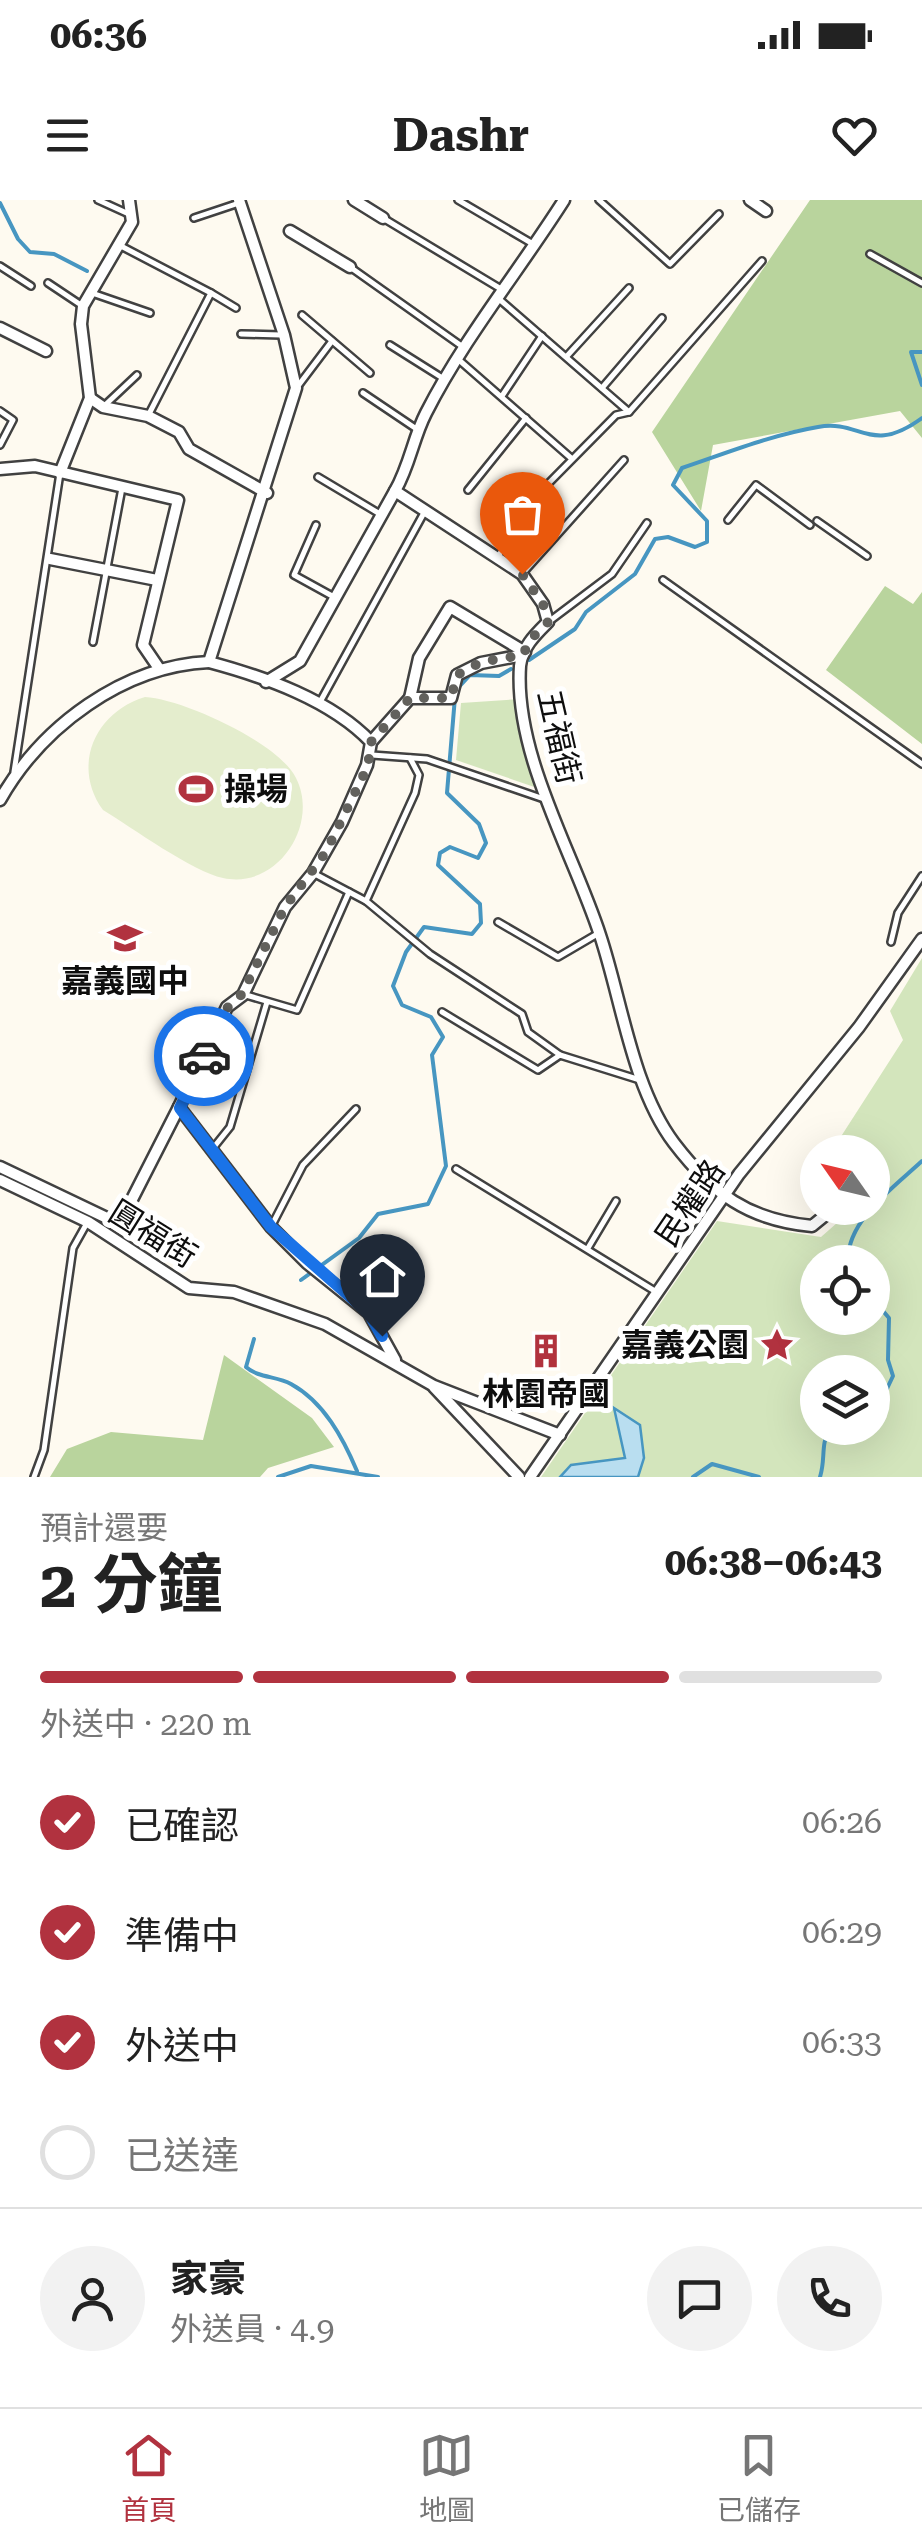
<!DOCTYPE html>
<html lang="zh-TW">
<head>
<meta charset="utf-8">
<style>
	body { margin:0; font-family:"Roboto Serif","Noto Sans TC",serif; background:#f2f2f2; color:#222; height:100vh; display:flex; flex-direction:column; font-size:38px; white-space:nowrap }
	* { box-sizing:border-box; margin:0 }
	p { font-size:32px; color:#767676 }
	.icon { flex:none; width:55px; height:55px; fill:none; stroke:currentColor; stroke-width:2; stroke-linecap:round; stroke-linejoin:round }
	.map { position:relative; height:1277px; overflow:hidden }
	.details { display:flex; flex-direction:column; background:#fff; flex:1 }
	.details>* { flex:none }
	.needle { width:65px; rotate:304deg }
	.controls { position:absolute; left:800px; top:935px; display:grid; gap:20px }
	.controls a { display:grid; place-items:center; width:90px; height:90px; border-radius:50%; background:#fff; box-shadow:0 10px 40px #0002; font-size:50px }
	.pin { position:absolute; display:grid; place-items:center; width:85px; height:85px; color:#fff; margin:-102px -42px; border-radius:50% 50% 50% 0; rotate:-45deg; box-shadow:0 0 10px #0007 }
	.pin .icon { rotate:45deg }
	.courier { position:absolute; display:grid; place-items:center; width:100px; height:100px; margin:-50px; border:8px solid #1a73e8; border-radius:50%; background:#fff; color:#222; box-shadow:0 2px 12px #0007 }
	.head em { font-style:normal; font-weight:700 }
	.head div { display:flex; flex-direction:column-reverse }
	.head { display:flex; align-items:center; justify-content:space-between; height:170px; padding:0 40px }
	h1 { font-size:65px; font-weight:700; line-height:75px }
	.bar { display:grid; grid-template-columns:repeat(4,1fr); gap:15px 10px; align-content:center; height:120px; padding:0 40px }
	.bar i { height:12px; border-radius:8px; background:#e0e0e0 }
	.bar .on { background:#b1323f }
	.bar p { grid-column:span 4 }
	.line { display:flex; align-items:center; gap:25px; padding:0 40px; border-top:2px solid #e0e0e0 }
	.line div { flex:1 }
	.round { display:grid; place-items:center; flex:none; width:105px; height:105px; border-radius:52px; background:#f2f2f2 }
	ol { padding:0 40px; list-style:none }
	li { display:flex; align-items:center; gap:30px; height:110px }
	li p { margin-inline-start:auto }
	li .icon { padding:10px; border-radius:50%; background:#b1323f; color:#fff; stroke-width:4 }
	li:last-child { color:#767676 }
	li i { width:55px; height:55px; border:5px solid #e0e0e0; border-radius:50% }
	.status { display:flex; justify-content:space-between; align-items:center; height:70px; padding:0 50px; background:#fff; direction:ltr }
	.status svg { height:28px; fill:currentColor }
	header { display:flex; justify-content:space-between; align-items:center; height:130px; padding:0 40px; background:#fff; font-size:45px; font-weight:700 }
	.tab-bar { display:flex; justify-content:space-around; align-items:center; height:140px; border-top:2px solid #e0e0e0; background:#fff; font-size:28px; color:#767676 }
	.tab-bar a { display:grid; justify-items:center; gap:5px }
	.tab-bar .on { color:#b1323f }
	.map>svg:first-child { display:block }
	.green { fill:#d3e5bc; fill-rule:evenodd }
	.forest { fill:#b9d49d }
	.pitch { fill:#e4edcd }
	.water { fill:#b9def0; stroke:#4796c1; stroke-width:2.5 }
	.lines { fill:none; stroke-linecap:round; stroke-linejoin:round }
	.stream { stroke:#4796c1; stroke-width:4 }
	.lane-casing { stroke:#414141; stroke-width:10 }
	.street-casing { stroke:#414141; stroke-width:15 }
	.lane { stroke:#fff; stroke-width:5 }
	.street { stroke:#fff; stroke-width:10 }
	.done { stroke:#62615d; stroke-width:10; stroke-dasharray:0 18 }
	.route { stroke:#1a73e8; stroke-width:12 }
	.labels { text-anchor:middle; stroke-width:10; stroke-linejoin:round; paint-order:stroke }
	.street-label { font-size:32px; fill:#0e0e0e; stroke:#fff }
	.poi-label { font-size:32px; font-weight:bold; fill:#0e0e0e; stroke:#fff }
</style>
</head>
<body>
<div class="status"><b>06:36</b><svg viewBox="0 0 49 12"><path d="M0 12V9h3v3zM5 12V6h3v6zM10 12V3h3v9zM15 12V0h3v12zM26 1h20v11H26zM47 4h2v5h-2z"/></svg></div>
<header><svg class="icon" aria-label="menu" viewBox="0 0 24 24"><path d="M4 6h16M4 12h16M4 18h16"/></svg>Dashr<svg class="icon" aria-label="heart" viewBox="0 0 24 24"><path d="M12 20l-8-8c-3-5 5-10 8-4 3-6 11-1 8 4z"/></svg></header>
<div class="map">
<svg width="922" height="1277" viewBox="0 0 922 1277">
	<rect width="100%" height="100%" fill="#fefaf0"/>
	<g class="green">
		<polygon points="521,499 543,590 456,560 461,503"/>
		<path d="M922,758V1277H541L717,1021L821,1037L854,1008H872V952H831L903,840L890,811ZM818,1062H872V1118H818ZM818,1172H872V1228H818Z"/>
	</g>
	<g class="forest">
		<polygon points="810,0 922,0 922,238 900,211 713,245 701,311 652,232"/>
		<polygon points="885,386 913,404 922,392 922,544 826,470"/>
		<polygon points="224,1155 312,1218 334,1247 268,1268 260,1277 50,1277 67,1249 111,1232 203,1240"/>
	</g>
	<path class="pitch" d="M145,497C183,499 279,543 296,578C320,625 277,690 223,678C193,672 131,627 103,610C71,566 95,512 145,497Z"/>
	<polygon class="water" points="614,1208 640,1225 644,1258 638,1277 560,1277 571,1265 625,1258"/>
	<g class="lines">
		<g class="stream">
			<polyline points="0,3 18,39 30,52 54,54 87,71"/>
			<polyline points="922,152 911,152 922,185"/>
			<path d="M529,460L575,429L586,412L635,374L655,339L668,337L695,347L707,342V321L673,285L682,268C727,253 771,235 818,227C861,219 870,256 922,218"/>
			<polyline points="458,488 470,475 499,476 511,469"/>
			<path d="M848,1062C846,1021 894,987 922,961"/>
			<polyline points="301,1080 359,1038 378,1014 428,1004 446,966 432,855 443,837 431,817 402,805 393,786 406,752 424,727 472,734 481,723 480,704 438,665 440,653 450,647 478,658 486,643 479,624 447,593 455,497"/>
			<polyline points="872,1098 889,1118 888,1160 893,1176 884,1195 872,1200"/>
			<path d="M254,1139L246,1167C258,1178 277,1176 291,1184C324,1202 343,1238 357,1271"/>
			<polyline points="278,1277 311,1266 378,1277"/>
			<polyline points="693,1277 712,1264 759,1277"/>
			<path d="M820,1277C826,1258 820,1245 830,1228"/>
		</g>
		<g class="lane-casing">
			<g id="lane">
				<polyline points="98,0 131,15"/>
				<polyline points="458,0 533,44"/>
				<polyline points="599,0 670,64 719,14"/>
				<polyline points="194,18 239,3"/>
				<polyline points="383,18 501,89"/>
				<polyline points="119,45 211,93 149,214"/>
				<polyline points="870,54 922,83"/>
				<polyline points="0,66 31,86"/>
				<polyline points="350,67 463,147"/>
				<polyline points="48,83 81,105"/>
				<polyline points="92,93 150,113"/>
				<polyline points="211,93 236,108"/>
				<polyline points="499,99 629,212"/>
				<polyline points="302,115 370,173"/>
				<polyline points="241,134 281,135"/>
				<polyline points="390,145 444,179"/>
				<polyline points="567,156 629,88"/>
				<polyline points="459,160 571,258"/>
				<polyline points="298,186 332,141"/>
				<polyline points="602,188 662,118"/>
				<polyline points="363,193 418,230"/>
				<polyline points="502,196 542,136"/>
				<polyline points="103,207 137,175"/>
				<polyline points="0,211 13,220 0,245"/>
				<polyline points="318,277 380,314"/>
				<polyline points="468,290 526,218"/>
				<polyline points="728,320 756,285 810,325"/>
				<polyline points="817,321 867,356"/>
				<polyline points="316,325 294,375 334,397"/>
				<polyline points="497,358 539,293 616,215 629,212 762,61"/>
				<polyline points="522,374 624,260"/>
				<polyline points="663,380 922,564"/>
				<polyline points="551,420 612,374 647,323"/>
				<polyline points="93,442 122,288"/>
				<polyline points="320,502 425,311"/>
				<polyline points="372,555 427,559 544,599"/>
				<polyline points="14,572 60,273"/>
				<polyline points="313,673 366,701 430,754 522,814 528,832 560,855"/>
				<polyline points="366,701 415,593 419,575 410,558"/>
				<polyline points="498,722 558,757 599,733"/>
				<polyline points="891,742 898,713 922,676"/>
				<polyline points="246,795 297,810 349,692"/>
				<polyline points="442,812 538,870 560,855 640,880"/>
				<polyline points="214,947 230,927 267,802"/>
				<polyline points="456,969 658,1093"/>
				<polyline points="271,1027 303,965 356,909"/>
				<polyline points="588,1048 616,1001"/>
				<polyline points="34,1277 44,1250 73,1048 87,1023"/>
			</g>
		</g>
		<g class="street-casing">
			<g id="street">
				<polyline points="354,0 383,18"/>
				<path d="M564,0C519,71 464,138 426,213C413,238 410,265 395,291L522,374L543,404L548,422C536,434 522,447 520,466C514,555 573,652 600,735C622,801 632,887 674,943C713,994 748,1020 812,1026L834,1008"/>
				<polyline points="750,0 766,11"/>
				<polyline points="290,31 350,67"/>
				<polyline points="0,128 46,151"/>
				<polyline points="90,198 103,207 148,216 179,232 189,249 267,293"/>
				<polyline points="0,269 35,266 178,300 143,445 158,467"/>
				<polyline points="60,273 90,198 81,124 83,106 132,22 129,0"/>
				<polyline points="50,359 157,380"/>
				<polyline points="266,482 300,461 395,291"/>
				<polyline points="410,498 419,458 450,407 525,452"/>
				<polyline points="371,542 410,498 451,498 457,475 481,463 523,455"/>
				<path d="M0,600C42,526 123,466 209,462"/>
				<path d="M179,907L227,807L243,795L285,707L313,673L342,622L367,565L371,542C331,500 265,477 209,462L296,188L284,135L239,0"/>
				<polyline points="0,967 111,1020 123,1017 179,907 271,1027 307,1063 369,1113 395,1160"/>
				<polyline points="0,980 88,1022 189,1088 234,1092 325,1124 434,1186 560,1235"/>
				<polyline points="434,1187 519,1277"/>
				<polyline points="530,1277 739,974 859,827 922,739"/>
			</g>
		</g>
		<use href="#lane" class="lane"/>
		<use href="#street" class="street"/>
	</g>
	<g class="lines">
		<polyline class="done" points="204,856 228,807 242,794 285,707 326,652 368,566 371,542 410,498 451,498 457,475 481,462 523,455 530,440 548,422 543,404 522,374"/>
		<polyline class="route" points="204,856 180,908 271,1027 369,1113 382,1136"/>
	</g>
	<defs>
		<g id="stadium-bare" transform="scale(2.7)"><path d="M0-5a6.5 5 0 1 0 0 10a6.5 5 0 1 0 0-10ZM-3.5-1.8h7v3.6h-7Z" fill="#b1323f" stroke="#fff" stroke-width="2.5" paint-order="stroke"/></g>
		<g id="school-bare" transform="scale(2.7)"><path d="M0-5L7-2L0 1L-7-2ZM-4 1L0 2.5L4 1V4Q0 6-4 4Z" fill="#b1323f" stroke="#fff" stroke-width="2.5" paint-order="stroke"/></g>
		<g id="sight-bare" transform="scale(2.7)"><path d="M0-6L1.8-2.2L6-1.7L2.9 1.2L3.7 5.4L0 3.3L-3.7 5.4L-2.9 1.2L-6-1.7L-1.8-2.2Z" fill="#b1323f" stroke="#fff" stroke-width="2.5" paint-order="stroke"/></g>
		<g id="building-bare" transform="scale(2.7)"><path d="M-4-6H4V6H1V3H-1V6H-4ZM-2.5-4.3h1.7v1.8h-1.7ZM.8-4.3h1.7v1.8H.8ZM-2.5-1h1.7V.8h-1.7ZM.8-1h1.7V.8H.8Z" fill="#b1323f" stroke="#fff" stroke-width="2.5" paint-order="stroke"/></g>
	</defs>
	<g fill-rule="evenodd">
		<use href="#stadium-bare" x="196" y="589"/>
		<use href="#school-bare" x="125" y="738"/>
		<use href="#sight-bare" x="777" y="1145"/>
		<use href="#building-bare" x="546" y="1151"/>
	</g>
	<g class="labels">
		<g class="street-label">
			<text transform="translate(559 537) rotate(77)" y="11">五福街</text>
			<text transform="translate(690 1003) rotate(-56)" y="11">民權路</text>
			<text transform="translate(153 1034) rotate(32)" y="11">圓福街</text>
		</g>
		<g class="poi-label">
			<text x="224" y="600" text-anchor="start">操場</text>
			<text x="125" y="792">嘉義國中</text>
			<text x="749" y="1156" text-anchor="end">嘉義公園</text>
			<text x="546" y="1205">林園帝國</text>
		</g>
	</g>
</svg>
<div class="controls">
<a><svg class="needle" viewBox="-14 -14 28 28"><path d="M0-13l5 13h-10z" fill="#e53935"/><path d="M0 13l5-13h-10z" fill="#767676"/></svg></a>
<a><svg class="icon" aria-label="locate" viewBox="0 0 24 24"><circle cx="12" cy="12" r="6"/><path d="M12 2v4M12 18v4M2 12h4M18 12h4"/></svg></a>
<a><svg class="icon" aria-label="layers" viewBox="0 0 24 24"><path d="M12 4l9 5-9 5-9-5zM3 14l9 5 9-5"/></svg></a>
</div>
<div class="pin" style="left:522px;top:374px;background:#ea580c"><svg class="icon" aria-label="bag" viewBox="0 0 24 24"><path d="M5 8h14l-1 12H6zM9 8a3 3 0 0 1 6 0"/></svg></div>
<div class="pin" style="left:382px;top:1136px;background:#1f2937"><svg class="icon" aria-label="home" viewBox="0 0 24 24"><path d="M3 11l9-7 9 7M6 9v11h12V9"/></svg></div>
<div class="courier" style="left:204px;top:856px"><svg class="icon" aria-label="car" viewBox="0 0 24 24"><path d="M5 17H2v-5l4-1 3-4h7l3 4 3 1v5h-3M9 17h6M6 11h13"/><circle cx="7" cy="17" r="2"/><circle cx="17" cy="17" r="2"/></svg></div>
</div>
<section class="details">
<div class="head"><div><h1>2 分鐘</h1><p>預計還要</p></div><em>06:38–06:43</em></div>
<div class="bar"><i class="on"></i><i class="on"></i><i class="on"></i><i></i><p>外送中 · 220 m</p></div>
<ol>
<li><svg class="icon" aria-label="check" viewBox="0 0 24 24"><path d="M5 12l5 5 9-10"/></svg>已確認<p>06:26</p></li>
<li><svg class="icon" aria-label="check" viewBox="0 0 24 24"><path d="M5 12l5 5 9-10"/></svg>準備中<p>06:29</p></li>
<li><svg class="icon" aria-label="check" viewBox="0 0 24 24"><path d="M5 12l5 5 9-10"/></svg>外送中<p>06:33</p></li>
<li><i></i>已送達</li>
</ol>
<div class="line" style="height:180px"><a class="round"><svg class="icon" aria-label="person" viewBox="0 0 24 24"><circle cx="12" cy="8" r="4"/><path d="M4 21q1-7 8-7t8 7"/></svg></a><div><b>家豪</b><p>外送員 · 4.9</p></div><a class="round"><svg class="icon" aria-label="chat" viewBox="0 0 24 24"><path d="M4 5h16v11H9l-5 4z"/></svg></a><a class="round"><svg class="icon" aria-label="phone" viewBox="0 0 24 24"><path d="M5 4h4l2 5-3 2q2 4 5 5l2-3 5 2v4C11 20 4 13 5 4z"/></svg></a></div>
</section>
<nav class="tab-bar">
<a class="on"><svg class="icon" aria-label="home" viewBox="0 0 24 24"><path d="M3 11l9-7 9 7M6 9v11h12V9"/></svg>首頁</a>
<a><svg class="icon" aria-label="map" viewBox="0 0 24 24"><path d="M3 6l6-2 6 2 6-2v14l-6 2-6-2-6 2zM9 4v14M15 6v14"/></svg>地圖</a>
<a><svg class="icon" aria-label="saved" viewBox="0 0 24 24"><path d="M7 4h10v16l-5-4-5 4z"/></svg>已儲存</a>
</nav>
</body>
</html>
